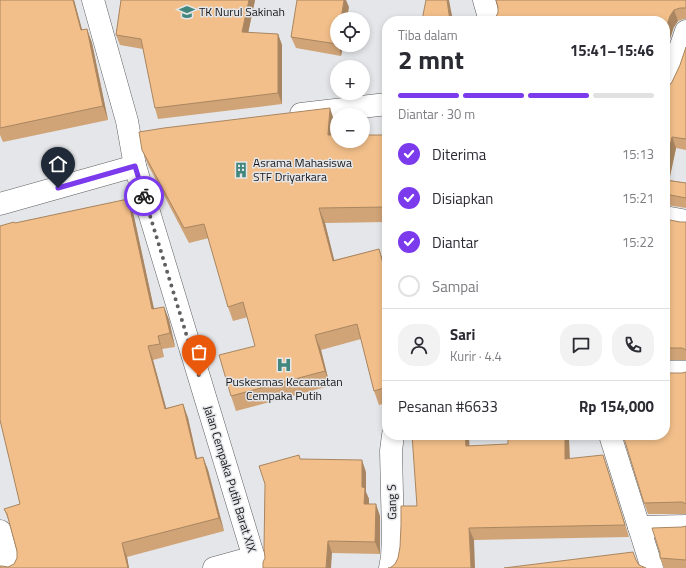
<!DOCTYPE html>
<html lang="id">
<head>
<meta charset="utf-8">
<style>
	body { margin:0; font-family:"Titillium Web",sans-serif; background:#f2f2f3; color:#2b2b33; height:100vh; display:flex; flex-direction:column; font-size:15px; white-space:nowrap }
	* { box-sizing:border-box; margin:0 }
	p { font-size:13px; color:#7c7c81 }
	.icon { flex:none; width:22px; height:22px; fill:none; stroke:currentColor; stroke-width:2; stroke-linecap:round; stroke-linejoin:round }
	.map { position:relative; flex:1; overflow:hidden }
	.drawer { position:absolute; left:382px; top:16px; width:288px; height:424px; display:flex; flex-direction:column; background:#fff; border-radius:16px; box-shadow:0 2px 6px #0003 }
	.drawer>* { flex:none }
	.controls { position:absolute; left:330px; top:12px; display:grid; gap:8px }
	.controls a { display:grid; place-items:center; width:40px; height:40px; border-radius:50%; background:#fff; box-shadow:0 2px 6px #0003; font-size:20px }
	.pin { position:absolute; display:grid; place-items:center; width:34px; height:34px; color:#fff; margin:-41px -17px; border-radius:50% 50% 50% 0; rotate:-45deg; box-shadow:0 0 4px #0007 }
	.pin .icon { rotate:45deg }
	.courier { position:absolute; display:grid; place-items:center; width:40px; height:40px; margin:-20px; border:3px solid #7c3aed; border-radius:50%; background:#fff; color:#222; box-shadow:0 1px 5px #0007 }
	.summary em { font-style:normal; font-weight:700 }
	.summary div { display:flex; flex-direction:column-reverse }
	.summary { display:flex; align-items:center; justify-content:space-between; height:68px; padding:0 16px }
	h1 { font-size:26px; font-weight:700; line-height:30px }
	.bar { display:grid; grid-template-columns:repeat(4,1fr); gap:6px 4px; align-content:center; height:48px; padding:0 16px }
	.bar i { height:5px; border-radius:3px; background:#e1e1e2 }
	.bar .current { background:#7c3aed }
	.bar p { grid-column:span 4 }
	.line { display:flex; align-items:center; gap:10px; padding:0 16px; border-top:1px solid #e1e1e2 }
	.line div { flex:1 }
	.round { display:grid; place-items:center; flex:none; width:42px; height:42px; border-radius:16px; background:#f2f2f3 }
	ol { padding:0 16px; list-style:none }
	li { display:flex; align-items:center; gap:12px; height:44px }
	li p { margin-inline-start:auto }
	li .icon { padding:4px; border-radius:50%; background:#7c3aed; color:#fff; stroke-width:4 }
	li:last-child { color:#7c7c81 }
	li i { width:22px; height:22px; border:2px solid #e1e1e2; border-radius:50% }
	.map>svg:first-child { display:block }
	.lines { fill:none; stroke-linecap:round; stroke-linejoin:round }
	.minor-casing { stroke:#5d5e60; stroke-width:23 }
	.minor { stroke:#fff; stroke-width:22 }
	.wall { fill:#d0a477 }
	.shaded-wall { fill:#a98661 }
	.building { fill:#f2bf8a; stroke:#a98661 }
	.done { stroke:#606062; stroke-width:4; stroke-dasharray:0 7.2 }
	.route { stroke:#7c3aed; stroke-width:5 }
	.labels { text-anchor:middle; stroke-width:3; stroke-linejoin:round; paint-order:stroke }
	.poi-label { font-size:12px; fill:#181819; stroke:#e5e6e9; text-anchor:start }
	.street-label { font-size:12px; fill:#181819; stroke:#e5e6e9 }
</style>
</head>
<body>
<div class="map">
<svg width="686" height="568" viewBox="0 0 686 568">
	<rect width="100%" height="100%" fill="#e5e6e9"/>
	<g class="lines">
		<g class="minor-casing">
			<g id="minor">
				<polyline points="93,0 127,121 135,166 257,568"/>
				<polyline points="484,0 490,21"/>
				<polyline points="665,88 672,72 686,31"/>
				<polyline points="301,114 387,104"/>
				<polyline points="0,204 135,166"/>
				<polyline points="665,217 686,221"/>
				<polyline points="665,372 686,372"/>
				<polyline points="610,435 652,568"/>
				<polyline points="639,527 686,526"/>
				<polyline points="0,531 10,568"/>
				<polyline points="214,568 254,557"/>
				<polyline points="390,568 392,557 393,536 391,451 393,435"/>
			</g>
		</g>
		<use href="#minor" class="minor"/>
	</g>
	<g class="wall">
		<polygon points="0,0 74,0 82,30 87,29 92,43 108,120 3,142 0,135"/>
		<polygon points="121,0 255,0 248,33 278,34 282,45 282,104 158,119 155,108 143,49 120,45 116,35"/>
		<polygon points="686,0 686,19 684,19 678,21 674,27 495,18 498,13 498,7"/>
		<polygon points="349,7 337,19 337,45 343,45 341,56 296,48 291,37"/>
		<polygon points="686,47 686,150 676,148 669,180 686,183 686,208 667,205 665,205 665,88 668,87 672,82 680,65"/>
		<polygon points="335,123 334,135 387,135 387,222 325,223 334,260 379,249 384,263 387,274 387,403 379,405 374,391 361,339 321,350 330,386 236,411 231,396 255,346 248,317 233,321 228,307 209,238 189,243 148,165 142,150"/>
		<polygon points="128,199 133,212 154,309 164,307 169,320 175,347 162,349 164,357 153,360 166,408 183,404 188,418 197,458 203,457 208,470 224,531 127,557 129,568 0,568 0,566 2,566 8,567 14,564 17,558 17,551 10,524 4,509 20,504 0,420 0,226 14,222 15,223"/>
		<polygon points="665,219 680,222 686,222 686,360 665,360"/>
		<polygon points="686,372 686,514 648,514 644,503 682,373"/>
		<polygon points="469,435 469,446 508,444 569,440 570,459 607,467 629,537 474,540 390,568 395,564 398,558 417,506"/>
		<polygon points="300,459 366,472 366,492 369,499 369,504 380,516 380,554 332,553 265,558"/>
		<polygon points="686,526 686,568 664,568 660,558 682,527"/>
	</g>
	<g class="shaded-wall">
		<polygon points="73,0 74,0 86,44 81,30"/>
		<polygon points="249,0 255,0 246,43 242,32"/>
		<polygon points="344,0 346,0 349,7 347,19 341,19"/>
		<polygon points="447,0 449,0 453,21 450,21"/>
		<polygon points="674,10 678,21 674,27 665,54 665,31 670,16"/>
		<polygon points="87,29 92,43 108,120 103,106"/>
		<polygon points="278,34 282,45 282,104 278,93"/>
		<polygon points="338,45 343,45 341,56"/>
		<polygon points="330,108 335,123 333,150 328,135"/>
		<polygon points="672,137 676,148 667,191 665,185 665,170"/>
		<polygon points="128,199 133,212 157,323 152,309"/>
		<polygon points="319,208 325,223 338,275 333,261"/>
		<polygon points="379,249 387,274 387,278"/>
		<polygon points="164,307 169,320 175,347 170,333"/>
		<polygon points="315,335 321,350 330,386 325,371"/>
		<polygon points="158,336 162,349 164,357 160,344"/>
		<polygon points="148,346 153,360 170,422 165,409"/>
		<polygon points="183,404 188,418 200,472 196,459"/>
		<polygon points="465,435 469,435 470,458 466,446"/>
		<polygon points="565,435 568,435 569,440 570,471 565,459"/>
		<polygon points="603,455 607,467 629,537 625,525"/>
		<polygon points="203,457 208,470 224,531 219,518"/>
		<polygon points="362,460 366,472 366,492 369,499 369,516 364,504 362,487"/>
		<polygon points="376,504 380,516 380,554 375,542"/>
		<polygon points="469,528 474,540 475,568 471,568"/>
		<polygon points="328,541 332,553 331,568 326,568"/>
		<polygon points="122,543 127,557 129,568 128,568"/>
	</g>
	<g class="building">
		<polygon points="0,0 73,0 81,30 87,29 103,106 0,128"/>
		<polygon points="121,0 249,0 242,32 278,34 278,93 155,108 141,39 116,35"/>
		<polygon points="297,0 344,0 341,19 337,19 337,44 291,37"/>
		<polygon points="426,0 447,0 450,21 424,21 423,15"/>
		<polygon points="496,0 686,0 686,8 680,8 674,10 670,16 665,31 665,21 492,21 495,18 498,13 498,7"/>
		<polygon points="686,47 686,139 672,137 665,170 665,88 668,87 672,82 680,65"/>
		<polygon points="330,108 328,135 337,135 337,141 363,141 363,135 387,135 387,207 319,208 333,261 379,249 387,278 387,387 374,391 357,324 315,335 325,371 231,396 219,355 255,346 243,302 228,307 204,224 184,228 142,150 139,132 164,128"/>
		<polygon points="665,180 686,183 686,198 665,194"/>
		<polygon points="128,199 152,309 164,307 170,333 158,336 160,344 148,346 165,409 183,404 196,459 203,457 219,518 122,543 128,568 0,568 0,566 2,566 8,567 14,564 17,558 17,551 7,514 4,509 20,504 0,420 0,226 14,222 15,223"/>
		<polygon points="665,219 680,222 686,222 686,350 682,348 665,348"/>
		<polygon points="686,372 686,504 682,502 644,503 623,435 665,435 665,373 682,373"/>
		<polygon points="412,435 465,435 466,446 508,444 508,435 565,435 565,459 603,455 625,525 469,528 471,568 388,568 390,568 395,564 398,558 400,547 401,525 401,506 417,506"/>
		<polygon points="299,455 300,459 362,460 362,487 365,488 364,504 376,504 375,542 328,541 326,568 263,568 263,562 265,558 264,549 265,484 259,466"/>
		<polygon points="686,526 686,560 660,558 660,553 652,528 682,527"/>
		<polygon points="633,552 636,560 639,565 646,568 504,568"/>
	</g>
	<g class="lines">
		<polyline class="done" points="144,196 199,376"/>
		<polyline class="route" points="58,188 135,166 144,196"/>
	</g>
	<defs>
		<g id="school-bare" transform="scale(1.2)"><path d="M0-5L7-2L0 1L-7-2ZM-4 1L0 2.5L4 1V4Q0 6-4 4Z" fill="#42877d" stroke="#e5e6e9" stroke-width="2.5" paint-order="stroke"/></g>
		<g id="building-bare" transform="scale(1.2)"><path d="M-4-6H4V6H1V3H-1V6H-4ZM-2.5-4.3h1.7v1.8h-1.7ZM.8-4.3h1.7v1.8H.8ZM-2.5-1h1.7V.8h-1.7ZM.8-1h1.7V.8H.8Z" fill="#42877d" stroke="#e5e6e9" stroke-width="2.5" paint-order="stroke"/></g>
		<g id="hospital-bare" transform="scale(1.2)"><path d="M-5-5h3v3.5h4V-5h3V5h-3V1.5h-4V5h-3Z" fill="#42877d" stroke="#e5e6e9" stroke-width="2.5" paint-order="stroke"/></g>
	</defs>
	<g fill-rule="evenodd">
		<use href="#school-bare" x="187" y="12"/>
		<use href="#building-bare" x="241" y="170"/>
		<use href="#hospital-bare" x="284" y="365"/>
	</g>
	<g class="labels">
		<g class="poi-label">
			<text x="199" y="16">TK Nurul Sakinah</text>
			<text x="253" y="167">Asrama Mahasiswa<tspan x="253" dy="14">STF Driyarkara</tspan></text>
			<text x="284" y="386" text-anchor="middle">Puskesmas Kecamatan<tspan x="284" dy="14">Cempaka Putih</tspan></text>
		</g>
		<g class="street-label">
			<text transform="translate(230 479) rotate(73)" y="4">Jalan Cempaka Putih Barat XIX</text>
			<text transform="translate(392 502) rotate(-91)" y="4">Gang S</text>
		</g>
	</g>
</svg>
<div class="controls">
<a><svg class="icon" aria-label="locate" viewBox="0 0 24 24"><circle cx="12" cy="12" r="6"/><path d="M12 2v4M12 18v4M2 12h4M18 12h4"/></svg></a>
<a>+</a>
<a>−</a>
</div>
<div class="pin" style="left:199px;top:376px;background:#ea580c"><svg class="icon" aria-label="bag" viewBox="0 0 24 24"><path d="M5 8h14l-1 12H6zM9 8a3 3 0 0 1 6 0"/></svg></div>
<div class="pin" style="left:58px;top:188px;background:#1f2937"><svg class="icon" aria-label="home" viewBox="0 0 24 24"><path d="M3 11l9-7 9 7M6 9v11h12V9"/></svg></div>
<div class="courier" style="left:144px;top:196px"><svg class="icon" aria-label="bike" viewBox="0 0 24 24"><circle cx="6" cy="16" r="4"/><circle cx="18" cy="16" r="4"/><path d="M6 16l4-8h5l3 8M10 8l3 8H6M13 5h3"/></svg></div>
<section class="drawer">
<div class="summary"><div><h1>2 mnt</h1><p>Tiba dalam</p></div><em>15:41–15:46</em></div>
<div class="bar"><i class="current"></i><i class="current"></i><i class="current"></i><i></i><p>Diantar · 30 m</p></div>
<ol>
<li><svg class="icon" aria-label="check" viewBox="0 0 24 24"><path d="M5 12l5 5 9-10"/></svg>Diterima<p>15:13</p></li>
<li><svg class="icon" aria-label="check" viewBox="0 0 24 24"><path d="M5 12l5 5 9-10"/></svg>Disiapkan<p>15:21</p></li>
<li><svg class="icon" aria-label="check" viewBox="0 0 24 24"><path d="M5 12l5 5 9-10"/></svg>Diantar<p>15:22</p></li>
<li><i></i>Sampai</li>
</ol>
<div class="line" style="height:72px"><a class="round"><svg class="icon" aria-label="person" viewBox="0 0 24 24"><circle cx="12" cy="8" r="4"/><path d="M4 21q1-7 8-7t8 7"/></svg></a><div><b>Sari</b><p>Kurir · 4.4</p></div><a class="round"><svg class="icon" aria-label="chat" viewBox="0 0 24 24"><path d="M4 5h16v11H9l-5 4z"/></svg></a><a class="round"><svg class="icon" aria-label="phone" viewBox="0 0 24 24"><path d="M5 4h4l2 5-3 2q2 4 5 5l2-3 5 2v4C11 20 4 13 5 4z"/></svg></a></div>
<div class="line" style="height:52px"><div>Pesanan #6633</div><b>Rp 154,000</b></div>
</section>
</div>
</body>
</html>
